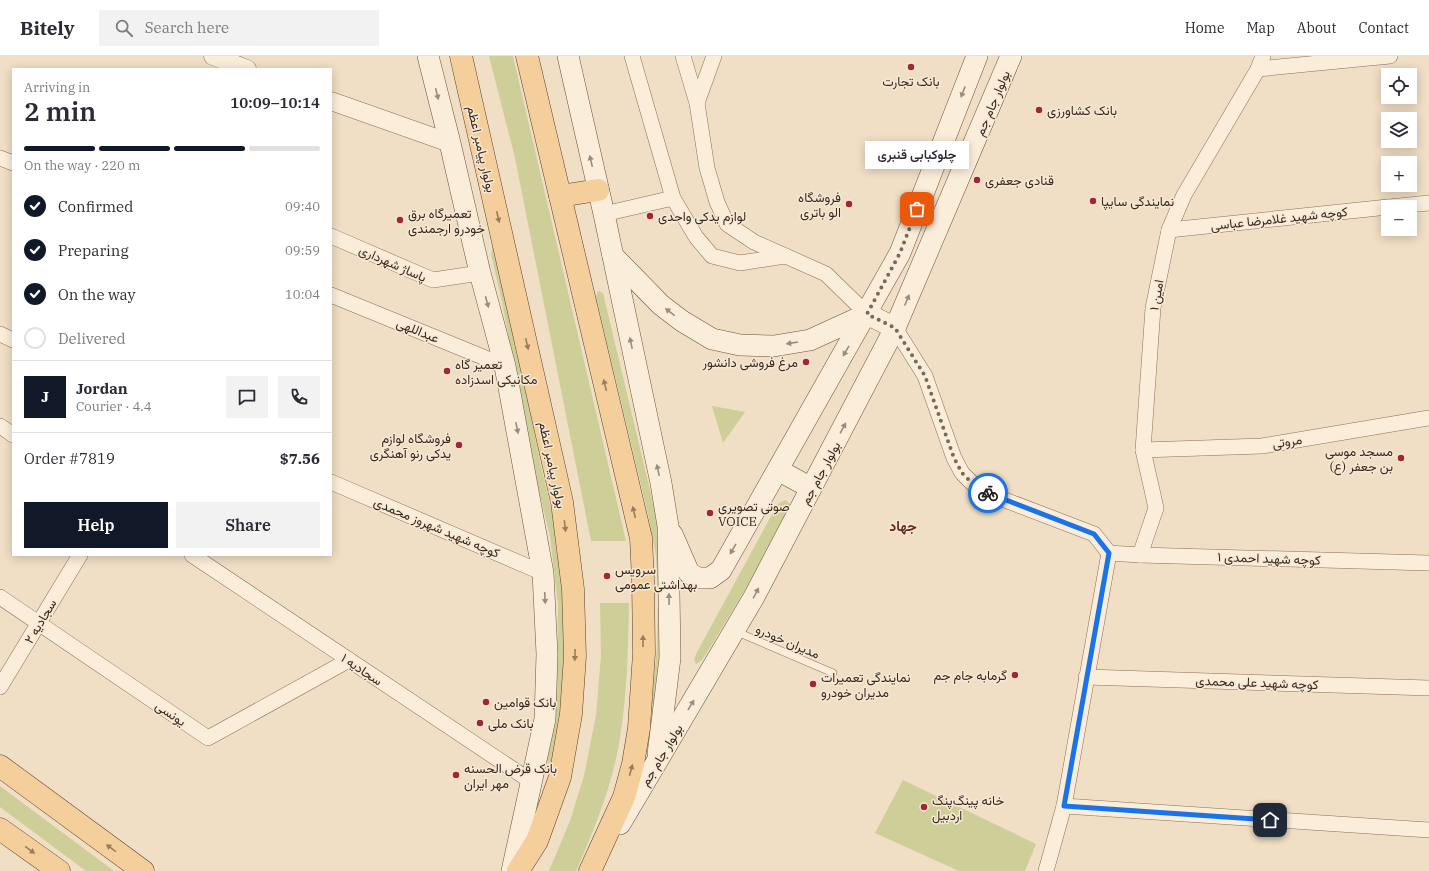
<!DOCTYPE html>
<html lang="en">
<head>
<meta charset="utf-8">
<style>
	body { margin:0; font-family:"IBM Plex Serif",Vazirmatn,serif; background:#f2f2f3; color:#2b2b33; height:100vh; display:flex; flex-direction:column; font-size:15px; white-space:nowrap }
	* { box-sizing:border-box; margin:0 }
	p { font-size:13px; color:#7c7c81 }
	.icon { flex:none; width:22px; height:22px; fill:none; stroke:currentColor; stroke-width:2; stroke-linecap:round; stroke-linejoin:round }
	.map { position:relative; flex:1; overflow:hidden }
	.details { position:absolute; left:12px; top:12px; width:320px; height:488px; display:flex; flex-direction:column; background:#fff; border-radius:0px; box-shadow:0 2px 10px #0003 }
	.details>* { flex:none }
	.fabs { position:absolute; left:1381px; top:12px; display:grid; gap:8px }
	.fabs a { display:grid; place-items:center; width:36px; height:36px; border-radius:0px; background:#fff; box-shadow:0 2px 10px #0003; font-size:20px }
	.pin { position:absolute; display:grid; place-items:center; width:34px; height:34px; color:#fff; margin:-17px; border-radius:8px; box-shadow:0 2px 6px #0006 }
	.courier { position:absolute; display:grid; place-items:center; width:40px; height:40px; margin:-20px; border:3px solid #1a73e8; border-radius:50%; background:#fff; color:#222; box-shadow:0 1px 5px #0007 }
	.bubble { position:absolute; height:28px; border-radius:0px; background:#fff; box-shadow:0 2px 10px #0003; font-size:13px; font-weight:600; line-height:28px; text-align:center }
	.headline em { font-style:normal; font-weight:600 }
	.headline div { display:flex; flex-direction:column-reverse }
	.headline { display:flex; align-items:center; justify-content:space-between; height:68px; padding:0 12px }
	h1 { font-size:26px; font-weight:600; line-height:30px }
	.bar { display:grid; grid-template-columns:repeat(4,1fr); gap:6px 4px; align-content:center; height:48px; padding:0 12px }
	.bar i { height:5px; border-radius:3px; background:#e1e1e2 }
	.bar .active { background:#111827 }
	.bar p { grid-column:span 4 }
	.line { display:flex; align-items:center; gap:10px; padding:0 12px; border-top:1px solid #e1e1e2 }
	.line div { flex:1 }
	.round { display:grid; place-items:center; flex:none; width:42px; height:42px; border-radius:0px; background:#f2f2f3 }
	ol { padding:0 12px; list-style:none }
	li { display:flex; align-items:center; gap:12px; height:44px }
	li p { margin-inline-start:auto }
	li .icon { padding:4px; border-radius:50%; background:#111827; color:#fff; stroke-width:4 }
	li:last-child { color:#7c7c81 }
	li i { width:22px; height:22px; border:2px solid #e1e1e2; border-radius:50% }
	.button { display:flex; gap:8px; margin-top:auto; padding:8px 12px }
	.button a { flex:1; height:46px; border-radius:0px; background:#111827; color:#fff; font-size:16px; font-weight:600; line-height:46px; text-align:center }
	.button a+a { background:#f2f2f3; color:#2b2b33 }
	header { display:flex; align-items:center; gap:24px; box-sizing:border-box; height:56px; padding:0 20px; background:#fff; border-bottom:1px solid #e1e1e2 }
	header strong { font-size:19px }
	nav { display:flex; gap:22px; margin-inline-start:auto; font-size:14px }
	.search { width:280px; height:36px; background:#f2f2f3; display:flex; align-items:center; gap:10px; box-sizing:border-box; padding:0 14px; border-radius:0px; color:#7c7c81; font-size:15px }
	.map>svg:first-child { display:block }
	.green { fill:#cecf98 }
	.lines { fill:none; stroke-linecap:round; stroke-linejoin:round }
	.service-casing { stroke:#8c6f5a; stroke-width:8 }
	.minor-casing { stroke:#8c6f5a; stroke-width:16 }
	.tertiary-casing { stroke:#8c6f5a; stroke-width:19 }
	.secondary-casing { stroke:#6e503d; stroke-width:22 }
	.primary-casing { stroke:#5a3e2e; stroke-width:23 }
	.service { stroke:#faedd9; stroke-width:7 }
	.minor { stroke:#faedd9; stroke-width:15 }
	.tertiary { stroke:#faedd9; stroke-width:18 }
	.secondary { stroke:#faedd9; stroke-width:21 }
	.primary { stroke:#f4cf9c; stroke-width:22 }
	.oneway { fill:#9a8b7c }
	.oneway2 { fill:#987c5d }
	.done { stroke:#7a6858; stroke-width:4; stroke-dasharray:0 7.2 }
	.route { stroke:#1a73e8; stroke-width:5 }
	.poi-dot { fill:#9e2735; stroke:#f7e9d5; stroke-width:1.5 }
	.labels { text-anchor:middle; stroke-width:3; stroke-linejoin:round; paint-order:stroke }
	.poi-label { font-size:13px; fill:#3b291e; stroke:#f7e9d5; text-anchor:start }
	.street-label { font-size:13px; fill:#3b291e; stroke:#f7e9d5 }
	.neighbourhood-label { font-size:14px; font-weight:bold; fill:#6a241c; stroke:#f7e9d5 }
</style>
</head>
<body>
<header>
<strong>Bitely</strong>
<div class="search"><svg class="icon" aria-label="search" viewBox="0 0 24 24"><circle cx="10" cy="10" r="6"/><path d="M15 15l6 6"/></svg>Search here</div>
<nav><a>Home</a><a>Map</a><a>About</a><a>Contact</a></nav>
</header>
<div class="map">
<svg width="1429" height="815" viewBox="0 0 1429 815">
	<rect width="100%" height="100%" fill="#f0dec5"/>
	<g class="green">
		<polygon points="489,0 513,0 626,485 591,485 515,102"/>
		<polygon points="493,189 525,328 541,410 557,478 565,549 563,631 555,704 550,709 547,705 547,701 557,631 558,549 550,480 533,411 502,246 491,198"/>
		<polygon points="598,235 603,237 655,455 663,497 664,591 654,658 651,652 657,591 658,543 656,500 648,458 596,241"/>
		<polygon points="712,350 745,356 723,387"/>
		<polygon points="786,444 792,451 787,465 706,598 701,605 696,608 694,604 696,598 776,451 779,447"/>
		<path d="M600,547H629C628,599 627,652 616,703C607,742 592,779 576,815H549L570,765L584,720L596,659L601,600Z"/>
		<polygon points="903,724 1036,788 1025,815 959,815 875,777"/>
		<polygon points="0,730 114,815 86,815 0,751"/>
	</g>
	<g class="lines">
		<g class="service-casing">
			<polyline id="service" points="735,575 833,617"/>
		</g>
		<g class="minor-casing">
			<g id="minor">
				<polyline points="632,0 673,142 696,181 712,200 740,207 785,200"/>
				<polyline points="683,0 697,47"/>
				<polyline points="714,0 697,47 707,112 717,146 727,168 754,186 826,218 867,258"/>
				<polyline points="1258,13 1390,0"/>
				<polyline points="0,102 13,107"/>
				<polyline points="1389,151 1429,147"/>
				<polyline points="604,158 673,142"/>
				<polyline points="1169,174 1388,151"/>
				<polyline points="331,180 433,224 480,217"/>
				<polyline points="331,239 505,310"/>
				<polyline points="895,272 925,320 954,402 962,417 973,428 992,439 1094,478 1109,497 1064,750 1046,815"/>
				<polyline points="0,278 13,284"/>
				<polyline points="0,370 13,379"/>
				<polyline points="1143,394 1262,390 1429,362"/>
				<polyline points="331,426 543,517"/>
				<polyline points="1109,497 1140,499 1429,507"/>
				<polyline points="192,499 532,726"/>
				<polyline points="1140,499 1156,452 1143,394 1153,252 1169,174 1184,139 1258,13 1263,0"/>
				<polyline points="0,541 208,682 349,604"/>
				<polyline points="1086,621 1429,632"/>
				<polyline points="0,631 80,499"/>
				<polyline points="1064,750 1429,774"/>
			</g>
		</g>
		<g class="tertiary-casing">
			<g id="tertiary">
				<polyline points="213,0 247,13"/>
				<polyline points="331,45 450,87"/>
			</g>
		</g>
		<g class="secondary-casing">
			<g id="secondary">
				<polyline points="428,0 450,87 480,217 505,310 543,517 547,598 545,663 512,815"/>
				<polyline points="568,0 604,158 661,427 668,470 670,602 658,698"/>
				<polyline points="613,200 661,249 682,265 712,283 740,289 774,290 810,284 867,258 895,272"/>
				<polyline points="778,414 811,432"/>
				<polyline points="672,478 689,517 698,522 710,522 721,514 900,197 977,0"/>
				<polyline points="620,768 754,541 895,272 1011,0"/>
			</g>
		</g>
		<g class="primary-casing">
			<g id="primary">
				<polyline points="461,0 562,446 573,533 575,600 571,658 560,721 537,785 518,815"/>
				<polyline points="527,0 641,482 643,524 644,597 639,672 633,708 624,741 590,815"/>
				<polyline points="560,140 598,134"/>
				<polyline points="0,710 143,815"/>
				<polyline points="0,773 59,815"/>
			</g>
		</g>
		<use href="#service" class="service"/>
		<use href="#minor" class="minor"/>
		<use href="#tertiary" class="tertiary"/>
		<use href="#secondary" class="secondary"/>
		<use href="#primary" class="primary"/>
	</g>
	<defs><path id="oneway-solid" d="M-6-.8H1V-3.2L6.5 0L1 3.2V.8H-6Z"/></defs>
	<g class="oneway">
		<use href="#oneway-solid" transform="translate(963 36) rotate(111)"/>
		<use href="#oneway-solid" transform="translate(437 38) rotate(76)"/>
		<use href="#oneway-solid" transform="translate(591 105) rotate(-103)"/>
		<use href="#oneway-solid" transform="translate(907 244) rotate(-67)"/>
		<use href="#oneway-solid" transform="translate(487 246) rotate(75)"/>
		<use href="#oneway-solid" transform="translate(670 256) rotate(-142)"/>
		<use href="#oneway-solid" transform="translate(631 287) rotate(-102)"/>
		<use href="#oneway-solid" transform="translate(792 287) rotate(171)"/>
		<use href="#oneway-solid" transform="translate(846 295) rotate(120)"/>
		<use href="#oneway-solid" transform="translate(517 372) rotate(79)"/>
		<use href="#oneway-solid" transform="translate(843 372) rotate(-62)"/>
		<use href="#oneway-solid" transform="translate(658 414) rotate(-102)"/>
		<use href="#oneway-solid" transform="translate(733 493) rotate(120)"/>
		<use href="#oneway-solid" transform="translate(756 537) rotate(-62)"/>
		<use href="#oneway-solid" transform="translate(545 542) rotate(87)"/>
		<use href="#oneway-solid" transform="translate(669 543) rotate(-91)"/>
		<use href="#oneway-solid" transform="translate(691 649) rotate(-59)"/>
	</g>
	<g class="oneway2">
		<use href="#oneway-solid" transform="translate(498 161) rotate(77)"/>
		<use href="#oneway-solid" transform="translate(527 288) rotate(77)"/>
		<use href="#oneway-solid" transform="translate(605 329) rotate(-103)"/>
		<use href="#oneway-solid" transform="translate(634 456) rotate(-103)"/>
		<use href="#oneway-solid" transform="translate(565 470) rotate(83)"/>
		<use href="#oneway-solid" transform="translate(643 585) rotate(-90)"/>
		<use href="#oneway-solid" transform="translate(575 599) rotate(91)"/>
		<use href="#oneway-solid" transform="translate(631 714) rotate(-75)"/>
		<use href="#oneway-solid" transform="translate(111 792) rotate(-144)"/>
		<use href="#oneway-solid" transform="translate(30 794) rotate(36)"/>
	</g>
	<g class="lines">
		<polyline class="done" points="917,153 900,197 867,258 895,272 925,320 954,402 962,417 973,428 988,437"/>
		<polyline class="route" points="988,437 1094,478 1109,497 1064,750 1270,764"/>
	</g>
	<g class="poi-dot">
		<circle cx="911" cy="11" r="4"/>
		<circle cx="1039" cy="54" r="4"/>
		<circle cx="977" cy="124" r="4"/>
		<circle cx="1093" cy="145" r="4"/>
		<circle cx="849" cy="148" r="4"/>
		<circle cx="650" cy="160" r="4"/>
		<circle cx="400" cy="164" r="4"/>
		<circle cx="806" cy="306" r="4"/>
		<circle cx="447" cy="315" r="4"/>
		<circle cx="459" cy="389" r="4"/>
		<circle cx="1401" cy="402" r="4"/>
		<circle cx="710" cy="457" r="4"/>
		<circle cx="607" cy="520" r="4"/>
		<circle cx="1015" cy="619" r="4"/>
		<circle cx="813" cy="628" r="4"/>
		<circle cx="486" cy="646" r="4"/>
		<circle cx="480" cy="667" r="4"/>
		<circle cx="456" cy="719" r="4"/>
		<circle cx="924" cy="751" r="4"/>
	</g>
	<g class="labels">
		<g class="poi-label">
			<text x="911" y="30" text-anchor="middle">بانک تجارت</text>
			<text x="1047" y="59">بانک کشاورزی</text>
			<text x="985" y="129">قنادی جعفری</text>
			<text x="841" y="146" text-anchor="end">فروشگاه<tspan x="841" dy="15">الو باتری</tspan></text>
			<text x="1101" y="150">نمایندگی سایپا</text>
			<text x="408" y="162">تعمیرگاه برق<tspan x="408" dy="15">خودرو ارجمندی</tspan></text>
			<text x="658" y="165">لوازم یدکی واحدی</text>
			<text x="798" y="311" text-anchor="end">مرغ فروشی دانشور</text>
			<text x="455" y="313">تعمیر گاه<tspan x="455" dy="15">مکانیکی اسدزاده</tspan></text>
			<text x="451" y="387" text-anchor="end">فروشگاه لوازم<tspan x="451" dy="15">یدکی رنو آهنگری</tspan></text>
			<text x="1393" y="400" text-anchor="end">مسجد موسی<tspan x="1393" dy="15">بن جعفر (ع)</tspan></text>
			<text x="718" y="455">صوتی تصویری<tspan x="718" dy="15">VOICE</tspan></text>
			<text x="615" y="518">سرویس<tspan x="615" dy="15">بهداشتی عمومی</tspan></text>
			<text x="1007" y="624" text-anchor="end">گرمابه جام جم</text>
			<text x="821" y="626">نمایندگی تعمیرات<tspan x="821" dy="15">مدیران خودرو</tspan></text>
			<text x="494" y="651">بانک قوامین</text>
			<text x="488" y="672">بانک ملی</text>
			<text x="464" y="717">بانک قرض الحسنه<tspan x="464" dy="15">مهر ایران</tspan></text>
			<text x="932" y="749">خانه پینگ‌پنگ<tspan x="932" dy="15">اردبیل</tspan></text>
		</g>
		<g class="street-label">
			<text transform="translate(992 47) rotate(-67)" y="5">بولوار جام جم</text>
			<text transform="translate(482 93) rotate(77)" y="5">بولوار پیامبر اعظم</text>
			<text transform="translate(1279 162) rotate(-6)" y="5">کوچه شهید غلامرضا عباسی</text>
			<text transform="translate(393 207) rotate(24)" y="5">پاساژ شهرداری</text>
			<text transform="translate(1156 239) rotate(-80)" y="5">امین ۱</text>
			<text transform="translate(418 274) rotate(22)" y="5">عبداللهی</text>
			<text transform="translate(1287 385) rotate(-9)" y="5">مروتی</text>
			<text transform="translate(553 409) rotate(78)" y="5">بولوار پیامبر اعظم</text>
			<text transform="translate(820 417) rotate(-62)" y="5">بولوار جام جم</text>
			<text transform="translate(437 471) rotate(23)" y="5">کوچه شهید شهروز محمدی</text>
			<text transform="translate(1269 502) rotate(2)" y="5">کوچه شهید احمدی ۱</text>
			<text transform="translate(40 565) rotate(-59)" y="5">سجادیه ۲</text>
			<text transform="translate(788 585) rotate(23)" y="5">مدیران خودرو</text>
			<text transform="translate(362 613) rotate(34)" y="5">سجادیه ۱</text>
			<text transform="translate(1257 626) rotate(2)" y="5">کوچه شهید علی محمدی</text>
			<text transform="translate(171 657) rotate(34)" y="5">یونسی</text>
			<text transform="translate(661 699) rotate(-59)" y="5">بولوار جام جم</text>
		</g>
		<g class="neighbourhood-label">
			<text x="903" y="475">جهاد</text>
		</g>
	</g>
</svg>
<div class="fabs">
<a><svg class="icon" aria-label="locate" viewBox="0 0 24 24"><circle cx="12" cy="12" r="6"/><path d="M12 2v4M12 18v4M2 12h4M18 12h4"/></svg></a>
<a><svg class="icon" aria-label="layers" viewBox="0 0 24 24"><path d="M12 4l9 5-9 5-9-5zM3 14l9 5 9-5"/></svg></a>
<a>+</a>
<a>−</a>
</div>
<div class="pin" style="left:917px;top:153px;background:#ea580c"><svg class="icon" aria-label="bag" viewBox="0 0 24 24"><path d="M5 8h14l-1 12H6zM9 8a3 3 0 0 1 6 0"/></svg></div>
<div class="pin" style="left:1270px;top:764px;background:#1f2937"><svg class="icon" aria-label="home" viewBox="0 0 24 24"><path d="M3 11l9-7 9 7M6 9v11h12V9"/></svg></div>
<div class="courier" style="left:988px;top:437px"><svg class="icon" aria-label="bike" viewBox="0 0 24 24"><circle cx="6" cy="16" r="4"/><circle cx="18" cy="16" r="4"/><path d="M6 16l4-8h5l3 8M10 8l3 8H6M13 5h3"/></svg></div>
<div class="bubble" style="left:865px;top:85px;width:104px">چلوکبابی قنبری</div>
<section class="details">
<div class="headline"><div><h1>2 min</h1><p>Arriving in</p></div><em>10:09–10:14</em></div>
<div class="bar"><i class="active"></i><i class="active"></i><i class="active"></i><i></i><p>On the way · 220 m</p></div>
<ol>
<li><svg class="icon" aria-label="check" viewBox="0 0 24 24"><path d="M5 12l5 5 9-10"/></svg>Confirmed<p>09:40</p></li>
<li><svg class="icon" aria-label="check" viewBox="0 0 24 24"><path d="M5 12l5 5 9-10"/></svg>Preparing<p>09:59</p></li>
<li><svg class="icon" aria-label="check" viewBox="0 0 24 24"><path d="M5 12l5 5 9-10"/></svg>On the way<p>10:04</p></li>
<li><i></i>Delivered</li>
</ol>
<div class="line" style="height:72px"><b class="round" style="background:#111827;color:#fff">J</b><div><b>Jordan</b><p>Courier · 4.4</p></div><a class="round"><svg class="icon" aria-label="chat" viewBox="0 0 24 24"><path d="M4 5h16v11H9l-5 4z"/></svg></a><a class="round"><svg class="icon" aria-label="phone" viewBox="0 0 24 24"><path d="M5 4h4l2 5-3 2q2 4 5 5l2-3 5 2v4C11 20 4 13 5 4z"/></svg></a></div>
<div class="line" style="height:52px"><div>Order #7819</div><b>$7.56</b></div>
<div class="button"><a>Help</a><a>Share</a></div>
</section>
</div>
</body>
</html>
